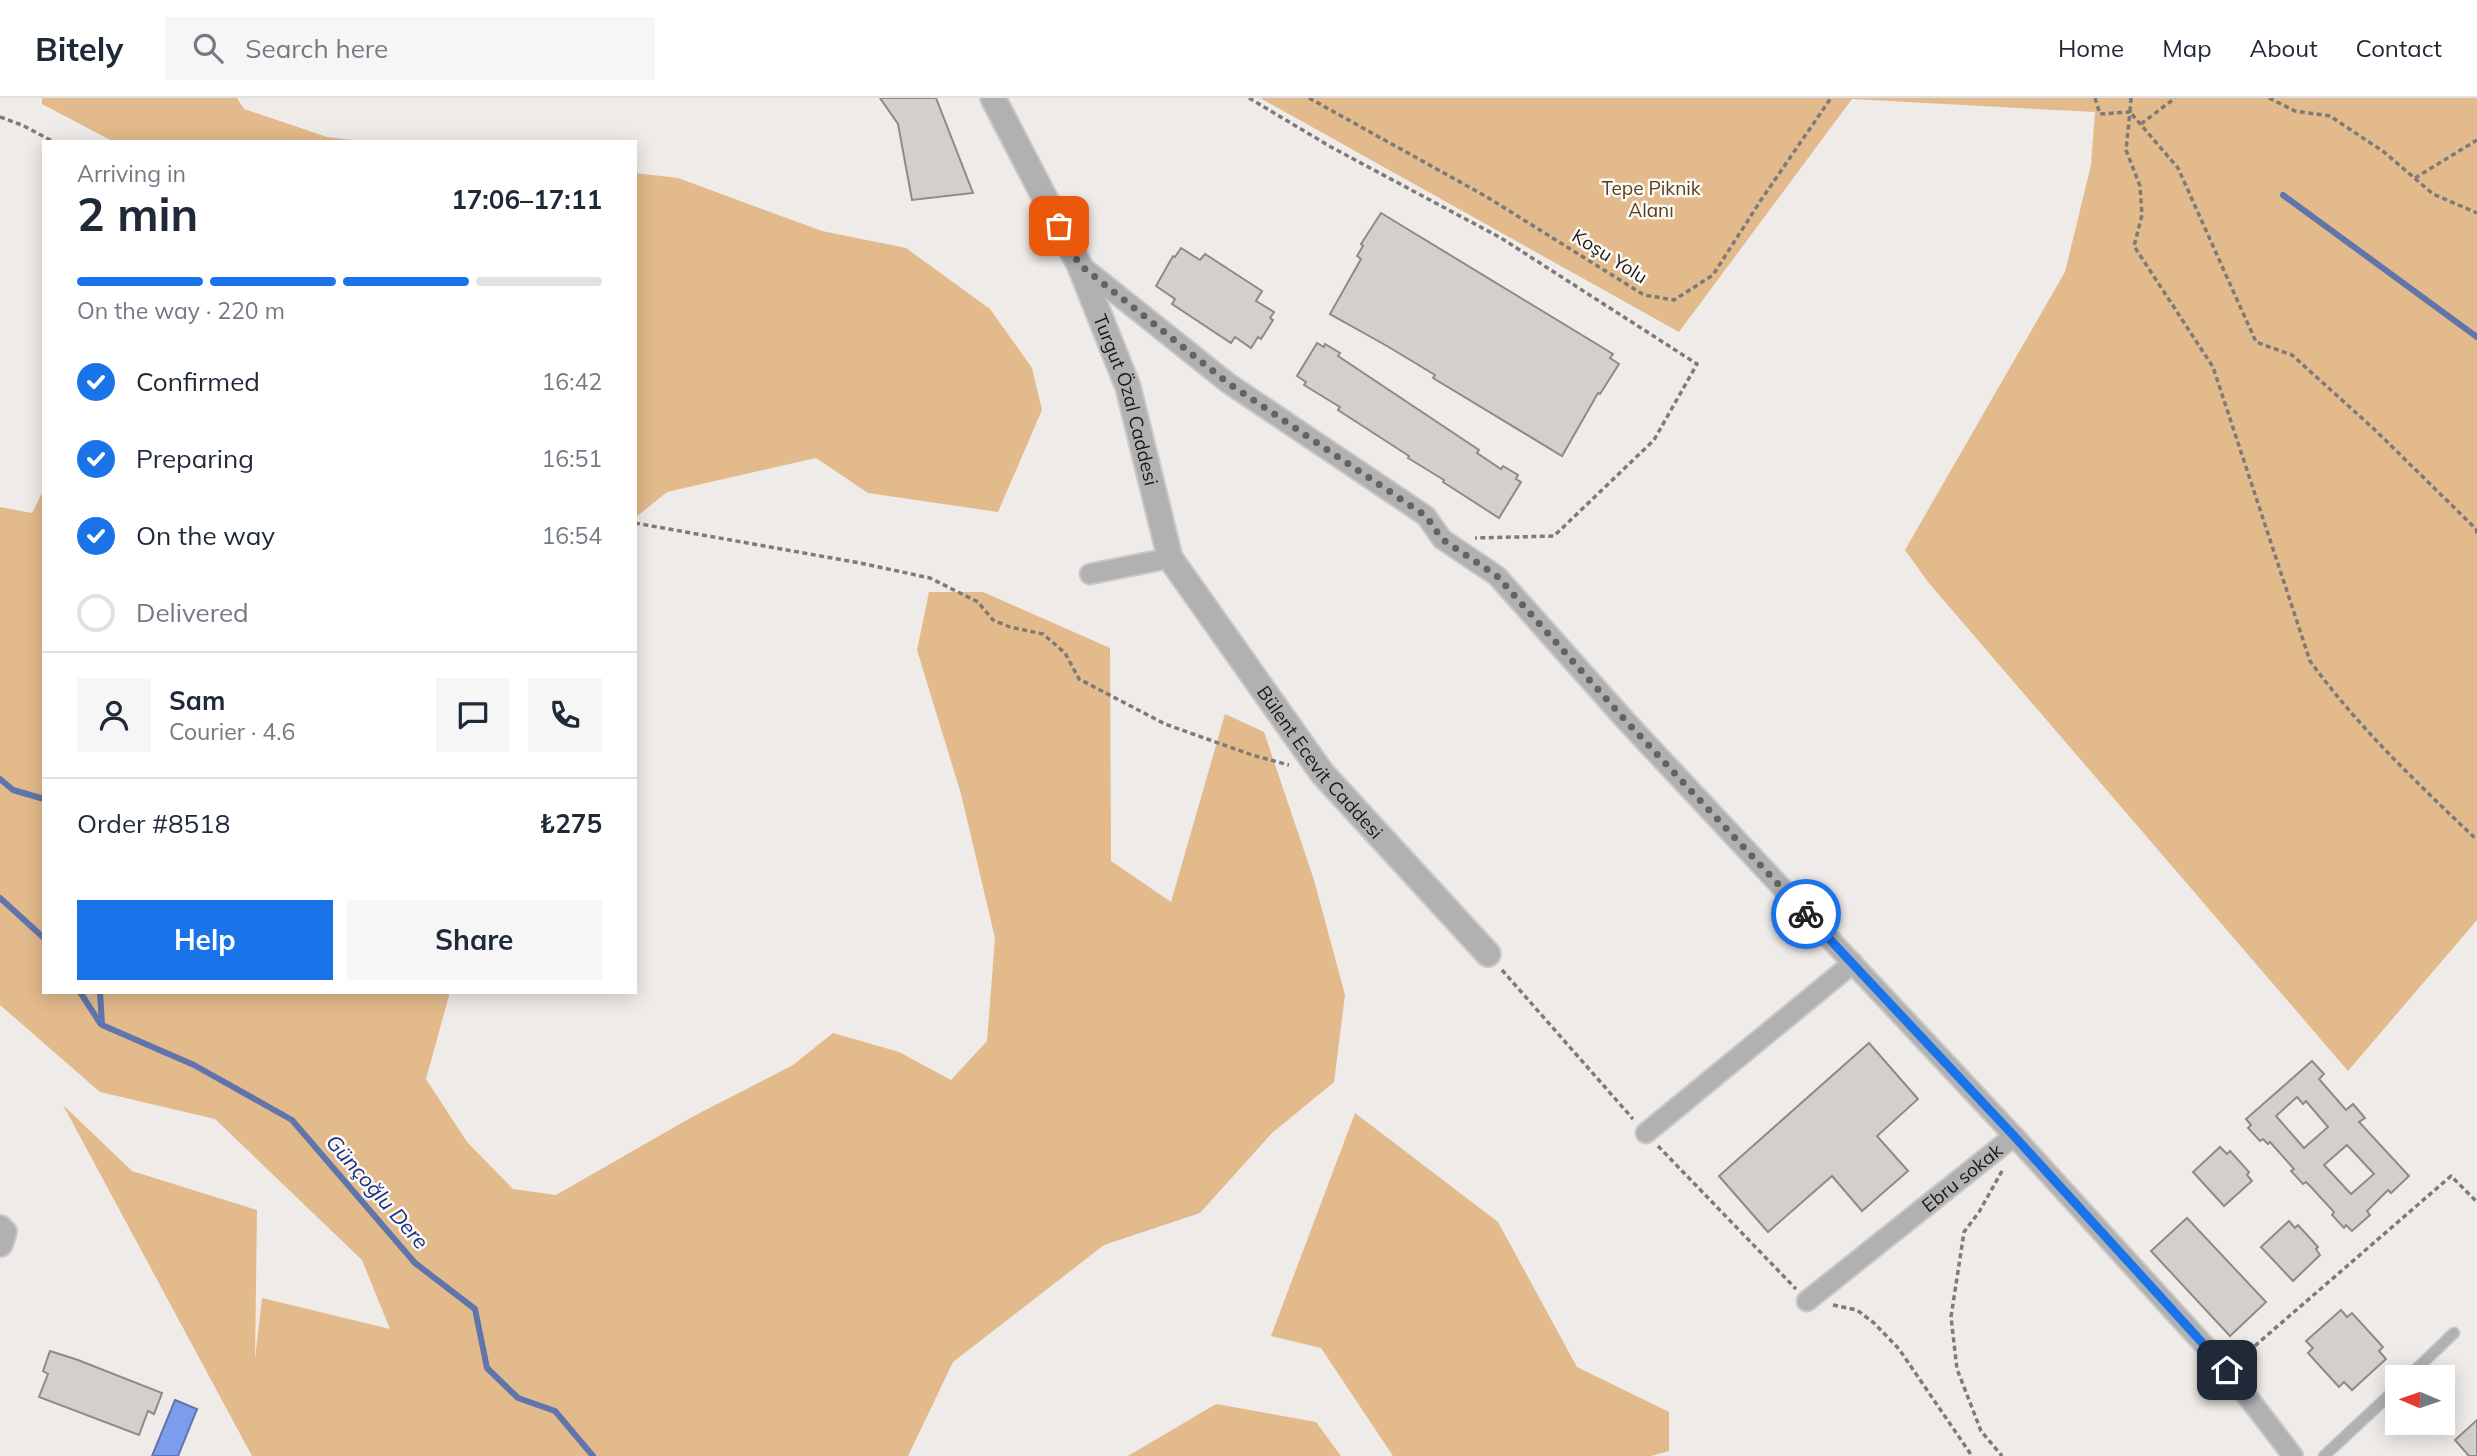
<!DOCTYPE html>
<html lang="en">
<head>
<meta charset="utf-8">
<style>
	body { margin:0; font-family:Mulish,sans-serif; background:#f6f6f7; color:#1f2937; height:100vh; display:flex; flex-direction:column; font-size:26px; white-space:nowrap }
	* { box-sizing:border-box; margin:0 }
	p { font-size:23px; color:#747a83 }
	.icon { flex:none; width:38px; height:38px; fill:none; stroke:currentColor; stroke-width:2; stroke-linecap:round; stroke-linejoin:round }
	.map { position:relative; flex:1; overflow:hidden }
	.side { position:absolute; left:42px; top:42px; width:595px; height:854px; display:flex; flex-direction:column; background:#fff; border-radius:0px; box-shadow:0 4px 18px #0003 }
	.side>* { flex:none }
	.needle { width:46px; rotate:272deg }
	.tools { position:absolute; left:2385px; top:1267px; display:grid; gap:14px }
	.tools a { display:grid; place-items:center; width:70px; height:70px; border-radius:0px; background:#fff; box-shadow:0 4px 18px #0003; font-size:35px }
	.pin { position:absolute; display:grid; place-items:center; width:60px; height:60px; color:#fff; margin:-30px; border-radius:14px; box-shadow:0 4px 10px #0006 }
	.courier { position:absolute; display:grid; place-items:center; width:70px; height:70px; margin:-35px; border:5px solid #1a73e8; border-radius:50%; background:#fff; color:#222; box-shadow:0 2px 9px #0007 }
	.headline em { font-style:normal; font-weight:700 }
	.headline div { display:flex; flex-direction:column-reverse }
	.headline { display:flex; align-items:center; justify-content:space-between; height:119px; padding:0 35px }
	h1 { font-size:46px; font-weight:700; line-height:52px }
	.bar { display:grid; grid-template-columns:repeat(4,1fr); gap:10px 7px; align-content:center; height:84px; padding:0 35px }
	.bar i { height:9px; border-radius:5px; background:#e0e1e3 }
	.bar .active { background:#1a73e8 }
	.bar p { grid-column:span 4 }
	.line { display:flex; align-items:center; gap:18px; padding:0 35px; border-top:2px solid #e0e1e3 }
	.line div { flex:1 }
	.round { display:grid; place-items:center; flex:none; width:74px; height:74px; border-radius:0px; background:#f6f6f7 }
	ol { padding:0 35px; list-style:none }
	li { display:flex; align-items:center; gap:21px; height:77px }
	li p { margin-inline-start:auto }
	li .icon { padding:7px; border-radius:50%; background:#1a73e8; color:#fff; stroke-width:4 }
	li:last-child { color:#747a83 }
	li i { width:38px; height:38px; border:4px solid #e0e1e3; border-radius:50% }
	.button { display:flex; gap:14px; margin-top:auto; padding:14px 35px }
	.button a { flex:1; height:80px; border-radius:0px; background:#1a73e8; color:#fff; font-size:28px; font-weight:700; line-height:80px; text-align:center }
	.button a+a { background:#f6f6f7; color:#1f2937 }
	header { display:flex; align-items:center; gap:42px; box-sizing:border-box; height:98px; padding:0 35px; background:#fff; border-bottom:2px solid #e0e1e3 }
	header strong { font-size:33px }
	nav { display:flex; gap:38px; margin-inline-start:auto; font-size:24px }
	.search { width:490px; height:63px; background:#f6f6f7; display:flex; align-items:center; gap:18px; box-sizing:border-box; padding:0 24px; border-radius:0px; color:#747a83; font-size:26px }
	.map>svg:first-child { display:block }
	.green { fill:#e2ba8b }
	.water { fill:#7c9deb; stroke:#5f75ac; stroke-width:2 }
	.lines { fill:none; stroke-linecap:round; stroke-linejoin:round }
	.stream { stroke:#5f75ac; stroke-width:6 }
	.building { fill:#d3d0cc; stroke:#8d8a87; stroke-width:2; fill-rule:evenodd }
	.service-casing { stroke:#cdc9c7; stroke-width:13 }
	.minor-casing { stroke:#cdc9c7; stroke-width:23 }
	.tertiary-casing { stroke:#cdc9c7; stroke-width:28 }
	.path { stroke:#7d7a78; stroke-width:3.5; stroke-dasharray:5 3.5; stroke-linecap:butt }
	.service { stroke:#b0b1b3; stroke-width:10 }
	.minor { stroke:#b0b1b3; stroke-width:19 }
	.tertiary { stroke:#b0b1b3; stroke-width:24 }
	.done { stroke:#656261; stroke-width:7; stroke-dasharray:0 12.6 }
	.route { stroke:#1a73e8; stroke-width:9 }
	.labels { text-anchor:middle; stroke-width:5; stroke-linejoin:round; paint-order:stroke }
	.park-label { font-size:19px; fill:#573d1b; stroke:#fcf9f5 }
	.street-label { font-size:19px; fill:#1a1918; stroke:#fcf9f5 }
	.water-label { font-size:21px; font-style:italic; fill:#153088; stroke:#fcf9f5 }
</style>
</head>
<body>
<header>
<strong>Bitely</strong>
<div class="search"><svg class="icon" aria-label="search" viewBox="0 0 24 24"><circle cx="10" cy="10" r="6"/><path d="M15 15l6 6"/></svg>Search here</div>
<nav><a>Home</a><a>Map</a><a>About</a><a>Contact</a></nav>
</header>
<div class="map">
<svg width="2477" height="1358" viewBox="0 0 2477 1358">
	<rect width="100%" height="100%" fill="#efebe8"/>
	<g class="green">
		<polygon points="42,0 237,0 244,11 327,39 369,44 114,44 42,6"/>
		<polygon points="1260,0 2477,0 2477,822 2348,973 1928,484 1905,452 2065,174 2091,67 2095,14 1852,1 1679,234"/>
		<polygon points="635,75 678,80 822,133 906,150 990,211 1032,270 1042,312 998,414 868,395 816,360 667,394 635,420"/>
		<polygon points="44,391 44,894 450,894 426,981 467,1044 513,1091 556,1097 692,1019 793,967 833,935 899,954 951,982 987,943 995,840 961,696 917,552 929,494 983,494 1110,550 1111,763 1171,804 1225,616 1264,634 1314,782 1345,897 1334,984 1272,1035 1200,1115 1104,1147 953,1264 908,1358 252,1358 63,1007 132,1073 257,1112 255,1261 262,1200 390,1231 362,1162 215,1021 100,994 0,907 0,409 32,415"/>
		<polygon points="1355,1015 1498,1124 1577,1269 1669,1314 1669,1353 1651,1358 1393,1358 1321,1250 1271,1238"/>
		<polygon points="1216,1306 1316,1324 1341,1358 1128,1358"/>
	</g>
	<polygon class="water" points="175,1302 197,1311 178,1358 152,1358"/>
	<g class="lines">
		<g class="stream">
			<polyline points="2283,97 2477,239"/>
			<polyline points="0,681 13,692 44,701"/>
			<polyline points="0,800 44,840"/>
			<polyline points="80,894 100,925"/>
			<polyline points="100,894 102,927 194,967 292,1022 415,1165 475,1211 487,1270 518,1300 555,1313 593,1358"/>
		</g>
	</g>
	<g class="building">
		<polygon points="880,0 936,0 973,95 912,102 898,26"/>
		<polygon points="1381,115 1613,256 1610,260 1619,266 1600,296 1598,295 1562,358 1433,280 1435,277 1387,248 1330,216 1361,161 1357,158 1363,148 1361,146"/>
		<polygon points="1181,150 1200,162 1205,156 1262,193 1256,203 1274,214 1270,220 1273,222 1261,241 1258,239 1251,250 1235,239 1231,245 1172,206 1175,201 1156,188 1173,158 1175,159"/>
		<polygon points="1317,245 1324,249 1325,246 1340,255 1338,258 1479,352 1477,355 1501,371 1503,368 1518,377 1516,381 1521,384 1499,420 1443,384 1444,382 1408,360 1409,358 1338,312 1340,309 1304,287 1306,284 1297,278"/>
		<polygon points="1869,945 1918,1001 1877,1038 1908,1073 1862,1113 1832,1078 1768,1134 1719,1078"/>
		<path d="M2312,963L2324,976L2319,981L2346,1012L2353,1006L2365,1020L2359,1024L2409,1078L2391,1095L2388,1092L2367,1113L2370,1117L2352,1133L2346,1127L2344,1130L2332,1117L2334,1114L2311,1089L2306,1084L2303,1086L2291,1073L2294,1071L2270,1044L2268,1046L2263,1041L2260,1043L2248,1030L2251,1027L2246,1021ZM2297,999L2303,1006L2306,1003L2328,1029L2304,1050L2276,1018ZM2347,1047L2374,1076L2351,1096L2324,1067Z"/>
		<polygon points="2220,1049 2227,1056 2230,1053 2249,1074 2247,1077 2252,1083 2224,1108 2193,1074"/>
		<polygon points="2187,1120 2266,1204 2230,1238 2151,1153"/>
		<polygon points="2289,1123 2295,1130 2298,1127 2318,1149 2316,1151 2320,1157 2293,1183 2261,1149"/>
		<polygon points="2341,1212 2347,1219 2352,1215 2383,1249 2379,1253 2386,1261 2352,1292 2344,1284 2339,1289 2308,1255 2313,1250 2306,1243"/>
		<polygon points="50,1253 78,1262 162,1295 154,1316 148,1313 139,1337 39,1299 48,1276 43,1273"/>
		<polygon points="2477,1322 2477,1358 2469,1358 2455,1342"/>
	</g>
	<g class="lines">
		<g class="service-casing">
			<g id="service">
				<polyline points="2408,1279 2454,1235"/>
				<polyline points="2324,1358 2398,1289"/>
			</g>
		</g>
		<g class="minor-casing">
			<g id="minor">
				<polyline points="1079,166 1228,285 1426,418 1442,441 1497,478 1626,623 2014,1038"/>
				<polyline points="1090,476 1170,460"/>
				<polyline points="1646,1035 1853,865"/>
				<path id="s1" d="M1807,1203L2014,1038L2227,1272L2293,1358"/>
			</g>
		</g>
		<g class="tertiary-casing">
			<g id="tertiary">
				<path id="s2" d="M993,0L1079,166L1128,289L1170,460L1322,675L1488,856"/>
				<polyline points="0,1130 4,1134 0,1146"/>
			</g>
		</g>
		<g class="path">
			<polyline points="1249,0 1331,49 1501,140 1697,266 1654,342 1554,438 1475,440"/>
			<polyline points="1309,0 1487,99 1644,197 1674,202 1713,177 1761,102 1831,0"/>
			<path d="M2095,0L2100,16L2130,14L2126,52L2140,88L2142,117L2134,148L2213,269L2310,563C2358,629 2418,686 2477,742"/>
			<polyline points="2131,0 2130,14 2178,70 2256,244 2292,257 2374,331 2476,431 2477,436"/>
			<polyline points="2269,0 2295,13 2330,18 2384,54 2433,96 2477,115"/>
			<polyline points="0,19 22,27 54,44"/>
			<polyline points="2141,26 2175,0"/>
			<polyline points="2415,80 2477,42"/>
			<polyline points="635,425 860,465 930,480 978,504 993,522 1010,529 1043,536 1065,555 1079,581 1165,626 1252,657 1289,667"/>
			<polyline points="1502,872 1633,1021"/>
			<polyline points="1658,1048 1796,1191"/>
			<polyline points="2002,1073 1979,1114 1964,1134 1951,1219 1957,1271 1981,1333 2002,1358"/>
			<polyline points="1833,1207 1857,1212 1874,1225 1899,1251 1972,1358"/>
			<polyline points="2242,1259 2451,1078 2477,1104"/>
		</g>
		<use href="#service" class="service"/>
		<use href="#minor" class="minor"/>
		<use href="#tertiary" class="tertiary"/>
	</g>
	<g class="lines">
		<polyline class="done" points="1059,128 1079,166 1228,285 1426,418 1442,441 1497,478 1626,623 1806,816"/>
		<polyline class="route" points="1806,816 2014,1038 2227,1272"/>
	</g>
	<g class="labels">
		<g class="park-label">
			<text x="1651" y="97">Tepe Piknik<tspan x="1651" dy="22">Alanı</tspan></text>
		</g>
		<g class="street-label">
			<text transform="translate(1610 158) rotate(32)" y="7">Koşu Yolu</text>
			<text dy="7" stroke="none"><textPath href="#s2" startOffset="331">Turgut Özal Caddesi</textPath></text>
			<text dy="7" stroke="none"><textPath href="#s2" startOffset="749">Bülent Ecevit Caddesi</textPath></text>
			<text dy="7" stroke="none"><textPath href="#s1" startOffset="198">Ebru sokak</textPath></text>
		</g>
		<g class="water-label">
			<text transform="translate(377 1094) rotate(49)" y="7">Günçoğlu Dere</text>
		</g>
	</g>
</svg>
<div class="tools">
<a><svg class="needle" viewBox="-14 -14 28 28"><path d="M0-13l5 13h-10z" fill="#e53935"/><path d="M0 13l5-13h-10z" fill="#747a83"/></svg></a>
</div>
<div class="pin" style="left:1059px;top:128px;background:#ea580c"><svg class="icon" aria-label="bag" viewBox="0 0 24 24"><path d="M5 8h14l-1 12H6zM9 8a3 3 0 0 1 6 0"/></svg></div>
<div class="pin" style="left:2227px;top:1272px;background:#1f2937"><svg class="icon" aria-label="home" viewBox="0 0 24 24"><path d="M3 11l9-7 9 7M6 9v11h12V9"/></svg></div>
<div class="courier" style="left:1806px;top:816px"><svg class="icon" aria-label="bike" viewBox="0 0 24 24"><circle cx="6" cy="16" r="4"/><circle cx="18" cy="16" r="4"/><path d="M6 16l4-8h5l3 8M10 8l3 8H6M13 5h3"/></svg></div>
<section class="side">
<div class="headline"><div><h1>2 min</h1><p>Arriving in</p></div><em>17:06–17:11</em></div>
<div class="bar"><i class="active"></i><i class="active"></i><i class="active"></i><i></i><p>On the way · 220 m</p></div>
<ol>
<li><svg class="icon" aria-label="check" viewBox="0 0 24 24"><path d="M5 12l5 5 9-10"/></svg>Confirmed<p>16:42</p></li>
<li><svg class="icon" aria-label="check" viewBox="0 0 24 24"><path d="M5 12l5 5 9-10"/></svg>Preparing<p>16:51</p></li>
<li><svg class="icon" aria-label="check" viewBox="0 0 24 24"><path d="M5 12l5 5 9-10"/></svg>On the way<p>16:54</p></li>
<li><i></i>Delivered</li>
</ol>
<div class="line" style="height:126px"><a class="round"><svg class="icon" aria-label="person" viewBox="0 0 24 24"><circle cx="12" cy="8" r="4"/><path d="M4 21q1-7 8-7t8 7"/></svg></a><div><b>Sam</b><p>Courier · 4.6</p></div><a class="round"><svg class="icon" aria-label="chat" viewBox="0 0 24 24"><path d="M4 5h16v11H9l-5 4z"/></svg></a><a class="round"><svg class="icon" aria-label="phone" viewBox="0 0 24 24"><path d="M5 4h4l2 5-3 2q2 4 5 5l2-3 5 2v4C11 20 4 13 5 4z"/></svg></a></div>
<div class="line" style="height:91px"><div>Order #8518</div><b>₺275</b></div>
<div class="button"><a>Help</a><a>Share</a></div>
</section>
</div>
</body>
</html>
